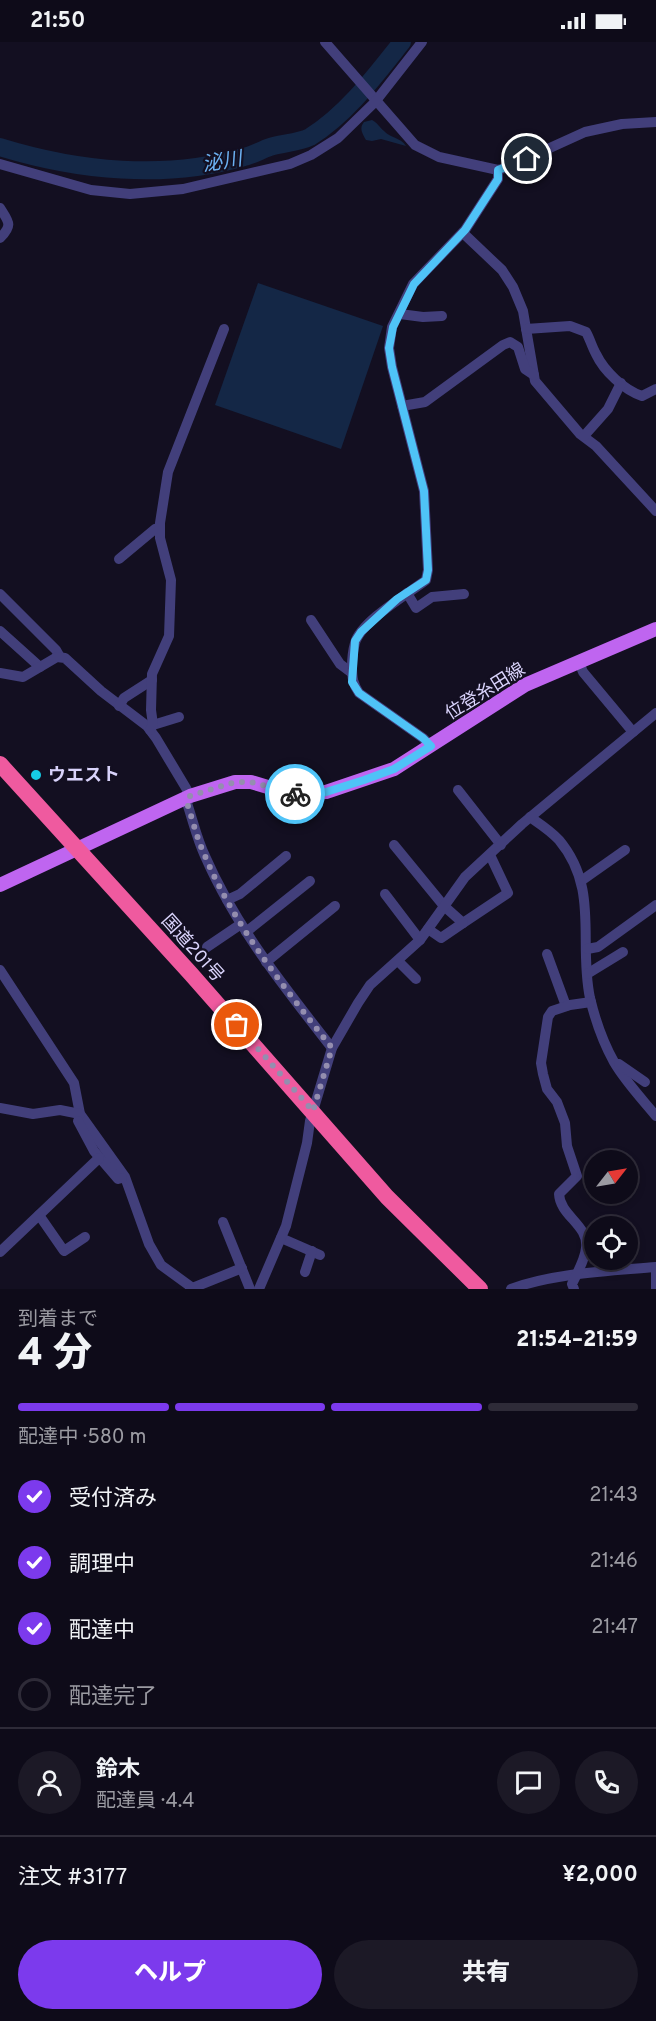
<!DOCTYPE html>
<html lang="ja">
<head>
<meta charset="utf-8">
<style>
	body { margin:0; font-family:Overpass,"Noto Sans JP",sans-serif; background:#1c1926; color:#f1f3f6; height:100vh; display:flex; flex-direction:column; font-size:22px; white-space:nowrap }
	* { box-sizing:border-box; margin:0 }
	p { font-size:20px; color:#9b9ba2 }
	.icon { flex:none; width:33px; height:33px; fill:none; stroke:currentColor; stroke-width:2; stroke-linecap:round; stroke-linejoin:round }
	.map { position:relative; height:1247px; overflow:hidden }
	.details { display:flex; flex-direction:column; background:#0e0b19; flex:1 }
	.details>* { flex:none }
	.needle { width:39px; rotate:59deg }
	.fabs { position:absolute; left:584px; top:1108px; display:grid; gap:12px }
	.fabs a { display:grid; place-items:center; width:54px; height:54px; border-radius:50%; background:#0e0b19; box-shadow:0 3px 9px #0003,0 0 0 2px #2e2b38; font-size:30px }
	.pin { position:absolute; display:grid; place-items:center; width:51px; height:51px; color:#fff; margin:-26px; border:3px solid #fff; border-radius:50%; box-shadow:0 2px 6px #0007 }
	.courier { position:absolute; display:grid; place-items:center; width:60px; height:60px; margin:-30px; border:4px solid #4fc3f7; border-radius:50%; background:#fff; color:#222; box-shadow:0 2px 8px #0007 }
	.head em { font-style:normal; font-weight:800 }
	.head div { display:flex; flex-direction:column-reverse }
	.head { display:flex; align-items:center; justify-content:space-between; height:102px; padding:0 18px }
	h1 { font-size:39px; font-weight:800; line-height:45px }
	.bar { display:grid; grid-template-columns:repeat(4,1fr); gap:9px 6px; align-content:center; height:72px; padding:0 18px }
	.bar i { height:8px; border-radius:4px; background:#2e2b38 }
	.bar .current { background:#7c3aed }
	.bar p { grid-column:span 4 }
	.line { display:flex; align-items:center; gap:15px; padding:0 18px; border-top:2px solid #2e2b38 }
	.line div { flex:1 }
	.round { display:grid; place-items:center; flex:none; width:63px; height:63px; border-radius:32px; background:#1c1926 }
	ol { padding:0 18px; list-style:none }
	li { display:flex; align-items:center; gap:18px; height:66px }
	li p { margin-inline-start:auto }
	li .icon { padding:6px; border-radius:50%; background:#7c3aed; color:#fff; stroke-width:4 }
	li:last-child { color:#9b9ba2 }
	li i { width:33px; height:33px; border:3px solid #2e2b38; border-radius:50% }
	.primary-button { display:flex; gap:12px; margin-top:auto; padding:12px 18px }
	.primary-button a { flex:1; height:69px; border-radius:36px; background:#7c3aed; color:#fff; font-size:24px; font-weight:800; line-height:69px; text-align:center }
	.primary-button a+a { background:#1c1926; color:#f1f3f6 }
	.status { display:flex; justify-content:space-between; align-items:center; height:42px; padding:0 30px; background:#0e0b19; direction:ltr }
	.status svg { height:16px; fill:currentColor }
	.map>svg:first-child { display:block }
	.water { fill:#142746 }
	.lines { fill:none; stroke-linecap:round; stroke-linejoin:round }
	.river { stroke:#142746; stroke-width:18 }
	.minor { stroke:#423f7b; stroke-width:10 }
	.major { stroke:#bf65f0; stroke-width:14 }
	.highway { stroke:#ef5a9f; stroke-width:16 }
	.done { stroke:#948eaf; stroke-width:6; stroke-dasharray:0 10.8 }
	.route { stroke:#4fc3f7; stroke-width:8 }
	.poi-dot { fill:#16cce5; stroke:#130f21; stroke-width:2 }
	.labels { text-anchor:middle; stroke-width:4.5; stroke-linejoin:round; paint-order:stroke }
	.street-label { font-size:18px; fill:#d9d3fb; stroke:#130f21 }
	.poi-label { font-size:18px; font-weight:bold; fill:#d9d3fb; stroke:#130f21; text-anchor:start }
	.water-label { font-size:20px; font-style:italic; fill:#6bb0f1; stroke:#130f21 }
</style>
</head>
<body>
<div class="status"><b>21:50</b><svg viewBox="0 0 49 12"><path d="M0 12V9h3v3zM5 12V6h3v6zM10 12V3h3v9zM15 12V0h3v12zM26 1h20v11H26zM47 4h2v5h-2z"/></svg></div>
<div class="map">
<svg width="656" height="1247" viewBox="0 0 656 1247">
	<rect width="100%" height="100%" fill="#130f21"/>
	<g class="water">
		<path d="M372,78C378,81 379,85 384,89C390,96 400,95 406,104L381,97L372,99L366,98C362,91 359,86 364,80Z"/>
		<polygon points="258,241 383,284 341,407 215,363"/>
	</g>
	<g class="lines">
		<path class="river" d="M0,105C78,129 165,138 244,115C253,113 261,108 270,105C282,101 298,101 310,95C347,72 375,34 402,0"/>
		<g class="minor">
			<polyline points="325,0 415,103 439,115 498,128 508,125 585,90 622,82 656,80"/>
			<polyline points="0,122 91,148 130,152 183,147 290,122 311,113 338,96 375,60 422,0"/>
			<path d="M0,166C9,180 13,183 0,196"/>
			<polyline points="463,191 502,228 513,245 523,269 535,339 580,392 596,404 656,469"/>
			<polyline points="400,272 423,275 442,274"/>
			<path d="M526,287L570,284L586,290C590,297 592,305 596,312C604,329 624,348 642,354L656,347"/>
			<polyline points="402,364 425,360 503,303 510,300 518,305 525,327 534,333"/>
			<polyline points="584,394 608,367 621,341"/>
			<polyline points="119,517 155,487 160,486"/>
			<polyline points="407,551 416,566 432,555 464,552"/>
			<polyline points="0,552 56,608 60,615"/>
			<polyline points="311,578 340,622 352,631"/>
			<polyline points="0,589 40,625"/>
			<polyline points="579,620 583,630 633,690"/>
			<path d="M0,631L23,635L57,615L65,616L101,649L147,684L156,696L186,746L190,754L187,761C193,779 197,797 205,814C236,885 284,945 332,1006"/>
			<polyline points="119,664 124,656 152,638"/>
			<polyline points="153,683 179,675"/>
			<polyline points="150,688 153,683 151,668 152,632 169,594 171,538 160,496 160,481 168,430 224,287"/>
			<path d="M431,704L423,696L359,651C353,642 352,636 352,625C352,617 353,608 355,601C361,579 408,552 426,538L428,528L424,449L392,325L389,306L392,285L413,242L465,188L498,137V128"/>
			<polyline points="458,748 501,803"/>
			<path d="M530,775C540,782 551,789 559,798C600,847 578,900 590,956C595,977 604,1002 614,1020C625,1039 642,1057 656,1074"/>
			<polyline points="394,803 444,864 463,881 508,851 490,813"/>
			<polyline points="581,839 625,808"/>
			<polyline points="385,852 420,898"/>
			<polyline points="227,858 240,852 286,814"/>
			<polyline points="428,887 441,896 463,881"/>
			<polyline points="246,890 310,839"/>
			<polyline points="207,905 241,882"/>
			<polyline points="587,907 598,905 656,863"/>
			<polyline points="547,912 566,964"/>
			<polyline points="398,919 416,937"/>
			<polyline points="266,920 335,864"/>
			<polyline points="0,928 74,1041 80,1072 125,1135 149,1202 161,1223 194,1247"/>
			<polyline points="587,932 623,910"/>
			<polyline points="619,1022 645,1040"/>
			<polyline points="0,1066 33,1072 60,1068 80,1072"/>
			<polyline points="78,1079 94,1109 118,1137 122,1136"/>
			<polyline points="39,1173 64,1209 85,1195"/>
			<polyline points="223,1180 250,1247"/>
			<polyline points="281,1196 320,1213"/>
			<polyline points="0,1210 99,1116"/>
			<polyline points="305,1230 312,1209"/>
			<polyline points="190,1247 242,1226"/>
			<polyline points="259,1247 286,1184 307,1101 310,1079 332,1006 358,961 370,943 420,898 465,835 522,782 656,671"/>
			<path d="M511,1247C554,1231 610,1229 656,1225"/>
			<path d="M574,1247L572,1242C577,1231 585,1218 586,1206C589,1183 560,1174 559,1152L577,1134L567,1104L565,1081L557,1060L547,1047L543,1032L541,1021L548,975L552,969L570,963L591,960"/>
			<polyline points="656,1247 656,1228"/>
		</g>
		<polyline class="major" points="0,843 190,754 235,740 251,740 291,752 326,750 394,727 525,643 656,587"/>
		<polyline class="highway" points="0,722 191,932 387,1155 480,1247"/>
	</g>
	<g class="lines">
		<path class="done" d="M237,983L313,1069L332,1006C284,945 235,885 205,814C197,797 193,779 187,761L190,754L235,740H251L295,752"/>
		<polyline class="route" points="295,752 326,750 364,738 394,727 431,704 423,696 359,651 352,640 355,599 361,590 397,557 426,538 428,528 424,449 392,325 389,306 393,285 414,242 465,188 498,137 498,128 527,117"/>
	</g>
	<circle class="poi-dot" cx="36" cy="733" r="6"/>
	<g class="labels">
		<g class="street-label">
			<text transform="translate(485 649) rotate(-32)" y="6">位登糸田線</text>
			<text transform="translate(193 906) rotate(48)" y="6">国道201号</text>
		</g>
		<g class="poi-label">
			<text x="48" y="739">ウエスト</text>
		</g>
		<g class="water-label">
			<text transform="translate(222 119) rotate(-10)" y="7">泌川</text>
		</g>
	</g>
</svg>
<div class="fabs">
<a><svg class="needle" viewBox="-14 -14 28 28"><path d="M0-13l5 13h-10z" fill="#e53935"/><path d="M0 13l5-13h-10z" fill="#9b9ba2"/></svg></a>
<a><svg class="icon" aria-label="locate" viewBox="0 0 24 24"><circle cx="12" cy="12" r="6"/><path d="M12 2v4M12 18v4M2 12h4M18 12h4"/></svg></a>
</div>
<div class="pin" style="left:237px;top:983px;background:#ea580c"><svg class="icon" aria-label="bag" viewBox="0 0 24 24"><path d="M5 8h14l-1 12H6zM9 8a3 3 0 0 1 6 0"/></svg></div>
<div class="pin" style="left:527px;top:117px;background:#1f2937"><svg class="icon" aria-label="home" viewBox="0 0 24 24"><path d="M3 11l9-7 9 7M6 9v11h12V9"/></svg></div>
<div class="courier" style="left:295px;top:752px"><svg class="icon" aria-label="bike" viewBox="0 0 24 24"><circle cx="6" cy="16" r="4"/><circle cx="18" cy="16" r="4"/><path d="M6 16l4-8h5l3 8M10 8l3 8H6M13 5h3"/></svg></div>
</div>
<section class="details">
<div class="head"><div><h1>4 分</h1><p>到着まで</p></div><em>21:54–21:59</em></div>
<div class="bar"><i class="current"></i><i class="current"></i><i class="current"></i><i></i><p>配達中 · 580 m</p></div>
<ol>
<li><svg class="icon" aria-label="check" viewBox="0 0 24 24"><path d="M5 12l5 5 9-10"/></svg>受付済み<p>21:43</p></li>
<li><svg class="icon" aria-label="check" viewBox="0 0 24 24"><path d="M5 12l5 5 9-10"/></svg>調理中<p>21:46</p></li>
<li><svg class="icon" aria-label="check" viewBox="0 0 24 24"><path d="M5 12l5 5 9-10"/></svg>配達中<p>21:47</p></li>
<li><i></i>配達完了</li>
</ol>
<div class="line" style="height:108px"><a class="round"><svg class="icon" aria-label="person" viewBox="0 0 24 24"><circle cx="12" cy="8" r="4"/><path d="M4 21q1-7 8-7t8 7"/></svg></a><div><b>鈴木</b><p>配達員 · 4.4</p></div><a class="round"><svg class="icon" aria-label="chat" viewBox="0 0 24 24"><path d="M4 5h16v11H9l-5 4z"/></svg></a><a class="round"><svg class="icon" aria-label="phone" viewBox="0 0 24 24"><path d="M5 4h4l2 5-3 2q2 4 5 5l2-3 5 2v4C11 20 4 13 5 4z"/></svg></a></div>
<div class="line" style="height:78px"><div>注文 #3177</div><b>¥2,000</b></div>
<div class="primary-button"><a>ヘルプ</a><a>共有</a></div>
</section>
</body>
</html>
